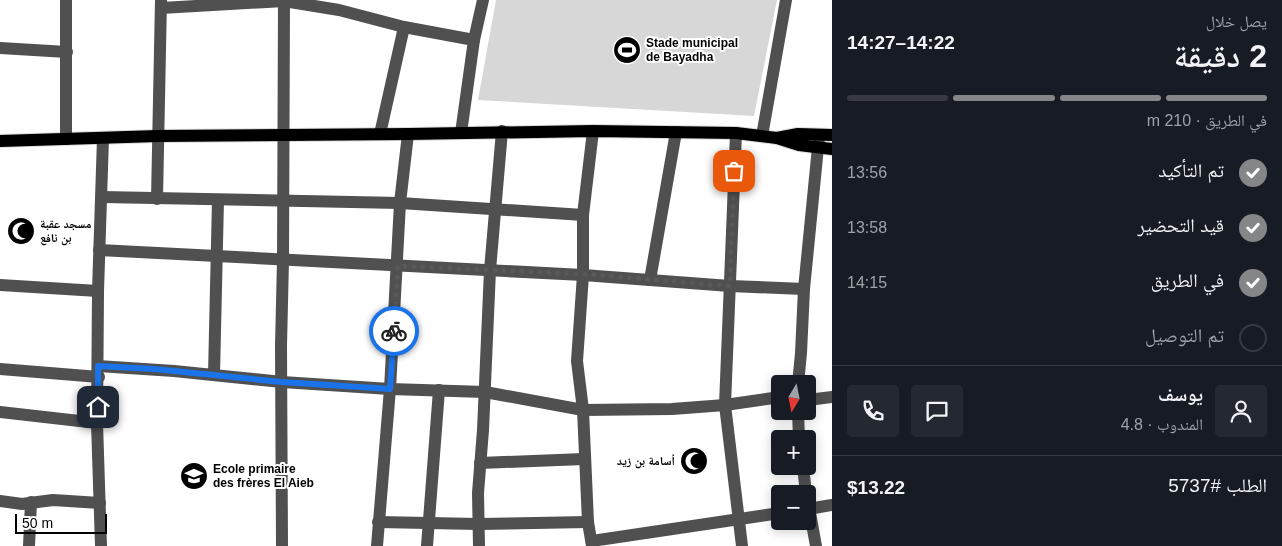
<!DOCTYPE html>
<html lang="ar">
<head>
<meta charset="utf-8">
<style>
	body { margin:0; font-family:Arial,"Noto Naskh Arabic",sans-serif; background:#242831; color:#f1f3f6; direction:rtl; height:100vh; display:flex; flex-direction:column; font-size:19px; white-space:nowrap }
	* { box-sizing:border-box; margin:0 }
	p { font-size:16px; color:#9ea1a6 }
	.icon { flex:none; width:28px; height:28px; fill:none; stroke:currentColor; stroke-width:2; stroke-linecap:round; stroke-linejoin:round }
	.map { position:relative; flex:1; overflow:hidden; direction:ltr }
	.details { display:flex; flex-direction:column; background:#171b24; width:450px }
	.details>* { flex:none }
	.needle { width:32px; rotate:190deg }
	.tools { position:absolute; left:771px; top:375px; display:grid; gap:10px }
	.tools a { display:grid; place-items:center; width:45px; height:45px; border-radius:5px; background:#171b24; box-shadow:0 2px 12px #0003; font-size:25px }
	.scale { position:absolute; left:15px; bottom:12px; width:92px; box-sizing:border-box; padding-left:5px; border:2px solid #000; border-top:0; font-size:14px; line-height:18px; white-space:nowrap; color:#000; -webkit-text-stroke:4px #fff; paint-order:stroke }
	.pin { position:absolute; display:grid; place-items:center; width:42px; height:42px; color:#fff; margin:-21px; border-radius:10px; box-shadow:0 2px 8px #0006 }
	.courier { position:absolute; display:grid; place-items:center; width:50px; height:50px; margin:-25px; border:4px solid #1a73e8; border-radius:50%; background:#fff; color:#222; box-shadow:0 1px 6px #0007 }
	.head em { font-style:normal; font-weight:600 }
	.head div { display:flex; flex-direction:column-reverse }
	.head { display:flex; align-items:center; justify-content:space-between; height:85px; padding:0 15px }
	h1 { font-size:32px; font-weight:600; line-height:38px }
	.bar { display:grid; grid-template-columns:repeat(4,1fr); gap:8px 5px; align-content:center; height:60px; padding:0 15px }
	.bar i { height:6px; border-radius:4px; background:#363941 }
	.bar .current { background:#858687 }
	.bar p { grid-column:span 4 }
	.line { display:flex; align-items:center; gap:12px; padding:0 15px; border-top:1px solid #363941 }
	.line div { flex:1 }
	.round { display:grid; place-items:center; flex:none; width:52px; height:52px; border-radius:5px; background:#242831 }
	ol { padding:0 15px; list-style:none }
	li { display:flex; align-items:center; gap:15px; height:55px }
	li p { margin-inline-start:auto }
	li .icon { padding:5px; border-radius:50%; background:#858687; color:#fff; stroke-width:4 }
	li:last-child { color:#9ea1a6 }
	li i { width:28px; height:28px; border:2px solid #363941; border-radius:50% }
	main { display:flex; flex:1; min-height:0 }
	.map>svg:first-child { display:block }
	.green { fill:#d7d7d7 }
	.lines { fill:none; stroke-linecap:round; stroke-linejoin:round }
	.major-casing { stroke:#dbdbdb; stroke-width:14 }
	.minor { stroke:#505050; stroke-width:12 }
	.major { stroke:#000; stroke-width:12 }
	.done { stroke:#595959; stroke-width:5; stroke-dasharray:0 9 }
	.route { stroke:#1a73e8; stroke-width:6 }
	.labels { text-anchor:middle; stroke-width:4; stroke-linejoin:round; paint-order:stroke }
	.poi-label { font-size:12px; font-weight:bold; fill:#000; stroke:#fff; text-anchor:start }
</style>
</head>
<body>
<main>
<section class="details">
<div class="head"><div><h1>2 دقيقة</h1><p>يصل خلال</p></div><em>14:22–14:27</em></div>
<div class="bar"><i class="current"></i><i class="current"></i><i class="current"></i><i></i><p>في الطريق · 210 m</p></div>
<ol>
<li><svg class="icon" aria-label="check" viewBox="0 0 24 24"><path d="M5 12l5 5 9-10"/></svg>تم التأكيد<p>13:56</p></li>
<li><svg class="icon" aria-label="check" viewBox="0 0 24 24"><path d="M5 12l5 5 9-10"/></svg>قيد التحضير<p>13:58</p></li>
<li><svg class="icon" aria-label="check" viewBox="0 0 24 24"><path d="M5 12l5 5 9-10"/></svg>في الطريق<p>14:15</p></li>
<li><i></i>تم التوصيل</li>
</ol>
<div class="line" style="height:90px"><a class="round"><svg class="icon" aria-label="person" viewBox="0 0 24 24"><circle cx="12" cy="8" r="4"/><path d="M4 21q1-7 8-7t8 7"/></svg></a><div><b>يوسف</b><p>المندوب · 4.8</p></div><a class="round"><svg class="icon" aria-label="chat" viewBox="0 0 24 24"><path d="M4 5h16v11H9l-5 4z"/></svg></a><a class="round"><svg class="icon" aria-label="phone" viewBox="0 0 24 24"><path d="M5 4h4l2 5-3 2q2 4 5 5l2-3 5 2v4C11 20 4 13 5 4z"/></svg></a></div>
<div class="line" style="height:65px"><div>الطلب #5737</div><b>$13.22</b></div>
</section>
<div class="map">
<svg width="832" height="546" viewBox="0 0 832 546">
	<rect width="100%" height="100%" fill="#fff"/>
	<polygon class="green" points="496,0 777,0 754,116 478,100"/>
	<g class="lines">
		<g class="major-casing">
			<g id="major">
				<polyline points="777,138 798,134 832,135"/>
				<polyline points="0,141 158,136 408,134 593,131 736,133 777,138 799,145 832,149"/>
			</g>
		</g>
		<g class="minor">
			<polyline points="161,8 284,1 339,10 404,27 474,40"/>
			<polyline points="0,48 67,52"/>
			<polyline points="461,133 474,40 483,0"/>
			<polyline points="736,133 725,405 742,546"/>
			<polyline points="380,134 404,27"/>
			<polyline points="762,136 786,0"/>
			<polyline points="66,139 66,0"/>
			<polyline points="102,197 400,203 583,215"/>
			<polyline points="157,199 161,0"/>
			<polyline points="99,250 583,275 730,286 804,289"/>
			<polyline points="650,280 676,132"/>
			<polyline points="0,285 98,291"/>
			<polyline points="98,366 174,371 282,382 390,389 485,392 583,410 672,409 725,405 780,397"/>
			<polyline points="0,369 99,377"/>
			<polyline points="214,375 218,200"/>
			<polyline points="798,384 801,353 804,289 819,137"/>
			<polyline points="808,400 832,397"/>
			<polyline points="798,411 799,439"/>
			<polyline points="0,412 97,423"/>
			<polyline points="480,463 584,459"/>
			<polyline points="803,466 806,494"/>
			<polyline points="0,501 22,504 53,500 100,503"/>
			<polyline points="808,502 816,546"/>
			<polyline points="808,509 832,505"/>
			<polyline points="378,522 478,524 588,522"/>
			<polyline points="592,541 780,513"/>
			<polyline points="29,546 31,502"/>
			<polyline points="101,546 97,423 98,291 103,138"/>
			<polyline points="282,546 281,346 283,260 284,1"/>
			<polyline points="377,546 390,389 400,203 408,134"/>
			<polyline points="427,546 439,390"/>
			<polyline points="479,546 478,493 483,430 490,270 502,131"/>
			<polyline points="592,546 588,522 583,410 577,361 583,275 583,215 593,131"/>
		</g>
		<use href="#major" class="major"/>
	</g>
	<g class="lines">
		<polyline class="done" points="394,331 398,266 583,274 730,286 734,171"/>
		<polyline class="route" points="98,407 98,366 154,369 282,382 390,389 394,331"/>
	</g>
	<defs>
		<g id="stadium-disc" transform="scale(1.4375)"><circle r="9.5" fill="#000" stroke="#fff"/><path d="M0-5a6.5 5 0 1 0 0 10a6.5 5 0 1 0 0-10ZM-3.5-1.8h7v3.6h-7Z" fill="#fff"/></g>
		<g id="mosque-disc" transform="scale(1.4375)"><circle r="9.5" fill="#000" stroke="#fff"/><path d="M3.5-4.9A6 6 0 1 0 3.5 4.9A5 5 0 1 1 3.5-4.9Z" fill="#fff"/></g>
		<g id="school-disc" transform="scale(1.4375)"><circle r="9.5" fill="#000" stroke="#fff"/><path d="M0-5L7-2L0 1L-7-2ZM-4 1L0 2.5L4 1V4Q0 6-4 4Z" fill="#fff"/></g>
	</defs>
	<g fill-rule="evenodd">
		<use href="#stadium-disc" x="627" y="50"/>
		<use href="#mosque-disc" x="21" y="231"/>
		<use href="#mosque-disc" x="694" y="461"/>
		<use href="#school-disc" x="194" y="476"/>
	</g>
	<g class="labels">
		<g class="poi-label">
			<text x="646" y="47">Stade municipal<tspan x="646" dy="14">de Bayadha</tspan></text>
			<text x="40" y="228">مسجد عقبة<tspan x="40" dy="14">بن نافع</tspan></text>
			<text x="675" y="465" text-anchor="end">أسامة بن زيد</text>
			<text x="213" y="473">Ecole primaire<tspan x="213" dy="14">des frères El Aieb</tspan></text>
		</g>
	</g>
</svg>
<div class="tools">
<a><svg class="needle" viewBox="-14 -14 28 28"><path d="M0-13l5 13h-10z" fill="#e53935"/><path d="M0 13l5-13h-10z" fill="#9ea1a6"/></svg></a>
<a>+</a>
<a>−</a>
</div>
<div class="scale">50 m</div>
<div class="pin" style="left:734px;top:171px;background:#ea580c"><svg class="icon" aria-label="bag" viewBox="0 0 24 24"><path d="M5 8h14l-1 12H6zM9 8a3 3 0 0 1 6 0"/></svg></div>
<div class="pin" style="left:98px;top:407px;background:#1f2937"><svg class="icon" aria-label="home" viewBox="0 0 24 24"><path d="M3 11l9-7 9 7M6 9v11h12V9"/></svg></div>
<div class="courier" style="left:394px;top:331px"><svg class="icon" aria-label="bike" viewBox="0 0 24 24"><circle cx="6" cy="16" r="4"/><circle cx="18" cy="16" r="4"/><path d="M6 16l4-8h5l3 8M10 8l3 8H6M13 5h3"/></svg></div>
</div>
</main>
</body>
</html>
